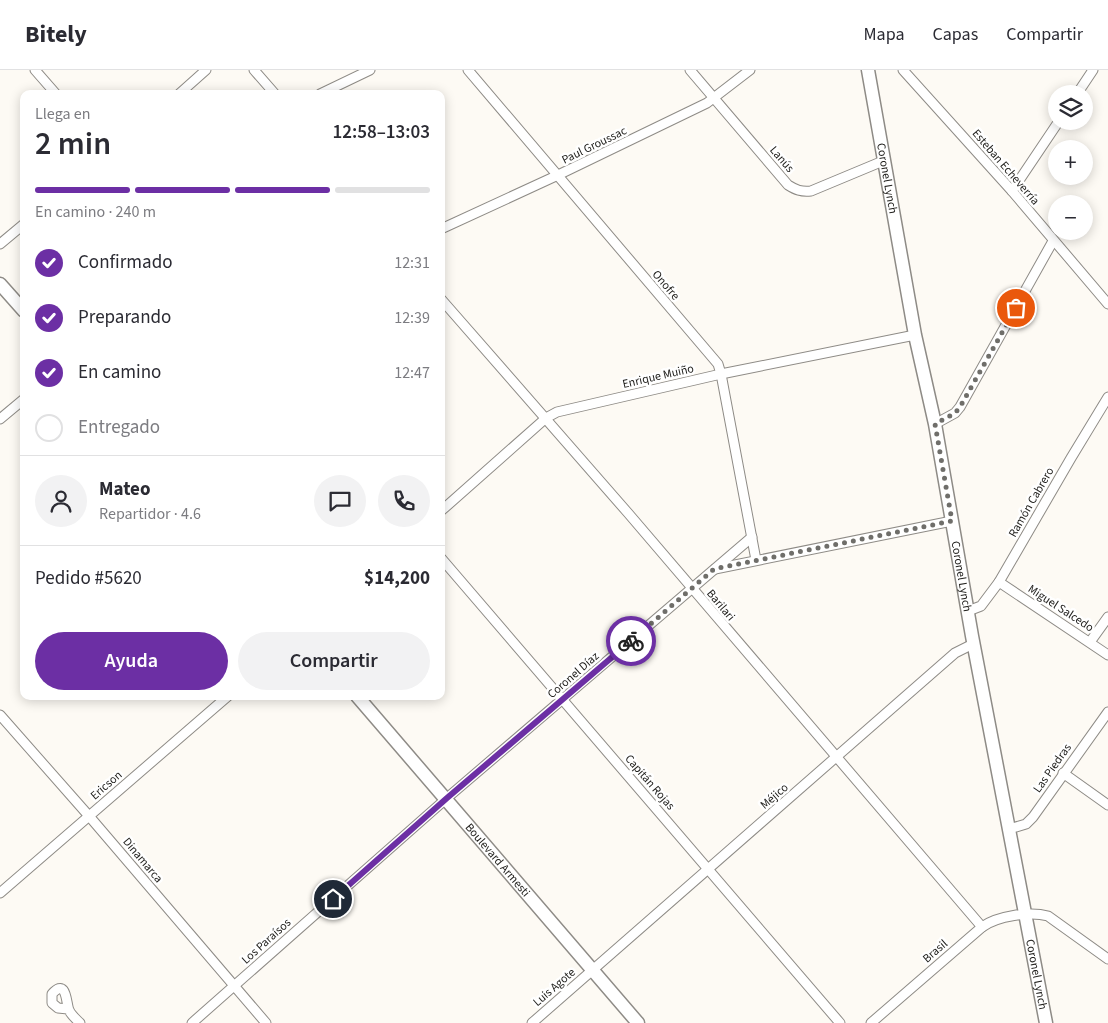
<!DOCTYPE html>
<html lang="es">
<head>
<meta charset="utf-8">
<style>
	body { margin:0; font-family:"Source Sans 3",sans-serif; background:#f2f2f3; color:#2b2b33; height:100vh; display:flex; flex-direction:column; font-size:19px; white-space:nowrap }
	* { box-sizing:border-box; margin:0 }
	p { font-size:16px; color:#7c7c81 }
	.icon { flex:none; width:28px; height:28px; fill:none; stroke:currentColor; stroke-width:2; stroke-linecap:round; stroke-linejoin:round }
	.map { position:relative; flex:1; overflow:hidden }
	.panel { position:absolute; left:20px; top:20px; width:425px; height:610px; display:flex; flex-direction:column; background:#fff; border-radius:10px; box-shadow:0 2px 12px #0003 }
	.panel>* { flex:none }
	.buttons { position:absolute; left:1048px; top:15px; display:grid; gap:10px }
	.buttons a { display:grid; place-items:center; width:45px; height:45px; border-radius:50%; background:#fff; box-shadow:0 2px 12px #0003; font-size:25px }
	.pin { position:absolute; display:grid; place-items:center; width:42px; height:42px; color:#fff; margin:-21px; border:2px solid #fff; border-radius:50%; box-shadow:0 1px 5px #0007 }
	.courier { position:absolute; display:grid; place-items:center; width:50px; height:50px; margin:-25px; border:4px solid #6c2fa4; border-radius:50%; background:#fff; color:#222; box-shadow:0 1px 6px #0007 }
	.overview em { font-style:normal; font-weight:600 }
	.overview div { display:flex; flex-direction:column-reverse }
	.overview { display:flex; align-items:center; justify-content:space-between; height:85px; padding:0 15px }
	h1 { font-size:32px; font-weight:600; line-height:38px }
	.bar { display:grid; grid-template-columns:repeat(4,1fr); gap:8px 5px; align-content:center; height:60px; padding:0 15px }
	.bar i { height:6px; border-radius:4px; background:#e1e1e2 }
	.bar .on { background:#6c2fa4 }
	.bar p { grid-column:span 4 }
	.line { display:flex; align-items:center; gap:12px; padding:0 15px; border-top:1px solid #e1e1e2 }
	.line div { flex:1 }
	.round { display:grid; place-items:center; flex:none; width:52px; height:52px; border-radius:26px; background:#f2f2f3 }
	ol { padding:0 15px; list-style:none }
	li { display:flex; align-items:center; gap:15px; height:55px }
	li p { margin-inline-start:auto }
	li .icon { padding:5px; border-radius:50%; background:#6c2fa4; color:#fff; stroke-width:4 }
	li:last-child { color:#7c7c81 }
	li i { width:28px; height:28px; border:2px solid #e1e1e2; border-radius:50% }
	.cta { display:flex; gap:10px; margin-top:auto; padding:10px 15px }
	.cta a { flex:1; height:58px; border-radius:30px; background:#6c2fa4; color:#fff; font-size:20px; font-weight:600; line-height:58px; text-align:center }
	.cta a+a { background:#f2f2f3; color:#2b2b33 }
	header { display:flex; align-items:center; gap:30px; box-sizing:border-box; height:70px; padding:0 25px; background:#fff; border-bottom:1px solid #e1e1e2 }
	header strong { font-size:24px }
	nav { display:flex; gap:28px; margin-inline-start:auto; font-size:18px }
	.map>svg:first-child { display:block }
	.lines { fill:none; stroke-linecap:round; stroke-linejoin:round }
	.street-casing { stroke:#8e8b86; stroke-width:11 }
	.secondary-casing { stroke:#8e8b86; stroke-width:15 }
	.street { stroke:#fff; stroke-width:9 }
	.secondary { stroke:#fff; stroke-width:12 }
	.done { stroke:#6f6e6a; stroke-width:5; stroke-dasharray:0 9 }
	.route { stroke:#6c2fa4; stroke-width:6 }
	.labels { text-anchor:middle; stroke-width:5; stroke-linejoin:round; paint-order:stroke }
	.street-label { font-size:12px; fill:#23221f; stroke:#fff }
</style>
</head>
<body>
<header>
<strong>Bitely</strong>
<nav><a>Mapa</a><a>Capas</a><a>Compartir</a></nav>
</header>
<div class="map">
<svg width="1108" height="953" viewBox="0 0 1108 953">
	<rect width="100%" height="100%" fill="#fdfaf4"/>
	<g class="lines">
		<g class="street-casing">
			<g id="street">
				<polyline points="35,0 56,24"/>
				<polyline points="254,0 275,24"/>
				<polyline points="468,0 718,294 721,304 756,490"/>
				<path d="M690,0L788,115C796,120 801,122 811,121L883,91"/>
				<polyline points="903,0 1012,121 1108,234"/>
				<polyline points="179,24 206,0"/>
				<polyline points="320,24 370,0"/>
				<polyline points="1077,24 1093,0"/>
				<polyline points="1012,121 1059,51"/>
				<polyline points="441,159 556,106 707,33 750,0"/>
				<polyline points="0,174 24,154"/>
				<polyline points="441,229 628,443 982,857"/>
				<polyline points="0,349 24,329"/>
				<polyline points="935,354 955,343 960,337 1053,171"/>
				<polyline points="441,441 546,348 557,342 721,304 915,265"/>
				<polyline points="441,488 840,953"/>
				<polyline points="715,499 952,451"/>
				<polyline points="999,512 1108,585"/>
				<polyline points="968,541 981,536 999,512 1071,388 1108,327"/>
				<polyline points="1090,572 1108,547"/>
				<polyline points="0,645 89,746 266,953"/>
				<polyline points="1063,703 1108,735"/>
				<polyline points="1009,759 1026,754 1033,747 1108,642"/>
				<polyline points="0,823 228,626"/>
				<path d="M68,939L58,938L52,933V924C67,907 66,934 69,940C71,945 76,949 80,953"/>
				<polyline points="192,953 447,728 752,467"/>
				<polyline points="532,953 955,583 973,574"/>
				<path d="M871,953L982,857C997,846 1030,841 1048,846L1108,889"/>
			</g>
		</g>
		<g class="secondary-casing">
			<g id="secondary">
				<path id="s1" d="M868,0L915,265L935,354L972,566L1046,953"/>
				<polyline points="0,214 24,241"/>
				<path id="s2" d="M357,626L638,953"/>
			</g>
		</g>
		<use href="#street" class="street"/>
		<use href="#secondary" class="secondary"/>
	</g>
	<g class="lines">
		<polyline class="done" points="631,571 714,499 952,451 935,354 955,343 960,337 1016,238"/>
		<polyline class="route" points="333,829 447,728 631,571"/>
	</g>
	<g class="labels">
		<g class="street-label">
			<text transform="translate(594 75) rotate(-26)" y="4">Paul Groussac</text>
			<text transform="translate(782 89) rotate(49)" y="4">Lanús</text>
			<text transform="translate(1006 97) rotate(49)" y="4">Esteban Echeverría</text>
			<text dy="4" stroke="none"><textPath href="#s1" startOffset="110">Coronel Lynch</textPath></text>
			<text transform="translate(666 215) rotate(49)" y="4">Onofre</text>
			<text transform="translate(658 306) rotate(-13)" y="4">Enrique Muiño</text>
			<text transform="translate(1031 432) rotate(-60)" y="4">Ramón Cabrero</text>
			<text dy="4" stroke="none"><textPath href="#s1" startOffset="515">Coronel Lynch</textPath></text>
			<text transform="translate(721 535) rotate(50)" y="4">Barilari</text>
			<text transform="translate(1061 538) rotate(33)" y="4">Miguel Salcedo</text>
			<text transform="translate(573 605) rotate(-41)" y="4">Coronel Díaz</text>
			<text transform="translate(1052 698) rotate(-55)" y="4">Las Piedras</text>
			<text transform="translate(650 712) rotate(49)" y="4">Capitán Rojas</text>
			<text transform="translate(106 715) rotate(-41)" y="4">Ericson</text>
			<text transform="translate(774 726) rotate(-41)" y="4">Méjico</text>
			<text dy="4" stroke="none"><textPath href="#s2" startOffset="216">Boulevard Armesti</textPath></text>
			<text transform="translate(143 790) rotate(50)" y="4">Dinamarca</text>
			<text transform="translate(266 871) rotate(-42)" y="4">Los Paraísos</text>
			<text transform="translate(935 881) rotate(-41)" y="4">Brasil</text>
			<text dy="4" stroke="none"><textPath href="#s1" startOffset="920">Coronel Lynch</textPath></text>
			<text transform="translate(554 917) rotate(-41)" y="4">Luis Agote</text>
		</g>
	</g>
</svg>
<div class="buttons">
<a><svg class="icon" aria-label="layers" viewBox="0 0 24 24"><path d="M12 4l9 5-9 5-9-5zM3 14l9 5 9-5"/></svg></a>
<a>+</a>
<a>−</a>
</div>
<div class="pin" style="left:1016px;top:238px;background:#ea580c"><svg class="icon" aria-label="bag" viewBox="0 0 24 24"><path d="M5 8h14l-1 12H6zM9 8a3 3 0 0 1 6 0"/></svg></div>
<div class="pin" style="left:333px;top:829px;background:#1f2937"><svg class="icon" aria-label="home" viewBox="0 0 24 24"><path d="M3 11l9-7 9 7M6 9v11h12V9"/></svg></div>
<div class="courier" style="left:631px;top:571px"><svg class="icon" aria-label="bike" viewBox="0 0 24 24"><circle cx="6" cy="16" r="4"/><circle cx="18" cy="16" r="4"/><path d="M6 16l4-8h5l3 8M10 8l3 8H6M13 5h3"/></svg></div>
<section class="panel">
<div class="overview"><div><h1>2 min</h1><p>Llega en</p></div><em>12:58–13:03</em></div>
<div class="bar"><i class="on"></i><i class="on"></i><i class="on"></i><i></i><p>En camino · 240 m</p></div>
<ol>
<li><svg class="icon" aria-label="check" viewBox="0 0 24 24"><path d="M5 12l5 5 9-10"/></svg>Confirmado<p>12:31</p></li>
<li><svg class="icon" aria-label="check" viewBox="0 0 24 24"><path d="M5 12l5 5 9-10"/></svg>Preparando<p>12:39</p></li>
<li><svg class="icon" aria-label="check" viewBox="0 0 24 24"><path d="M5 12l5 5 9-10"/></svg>En camino<p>12:47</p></li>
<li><i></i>Entregado</li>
</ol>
<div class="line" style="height:90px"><a class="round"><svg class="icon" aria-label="person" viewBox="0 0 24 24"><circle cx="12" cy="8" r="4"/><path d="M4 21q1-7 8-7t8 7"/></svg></a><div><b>Mateo</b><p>Repartidor · 4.6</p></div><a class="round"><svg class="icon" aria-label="chat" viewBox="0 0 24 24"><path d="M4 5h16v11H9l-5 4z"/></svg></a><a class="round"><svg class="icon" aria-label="phone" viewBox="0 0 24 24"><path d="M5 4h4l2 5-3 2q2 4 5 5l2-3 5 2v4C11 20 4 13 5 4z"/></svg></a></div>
<div class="line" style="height:65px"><div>Pedido #5620</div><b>$14,200</b></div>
<div class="cta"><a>Ayuda</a><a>Compartir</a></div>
</section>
</div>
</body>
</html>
